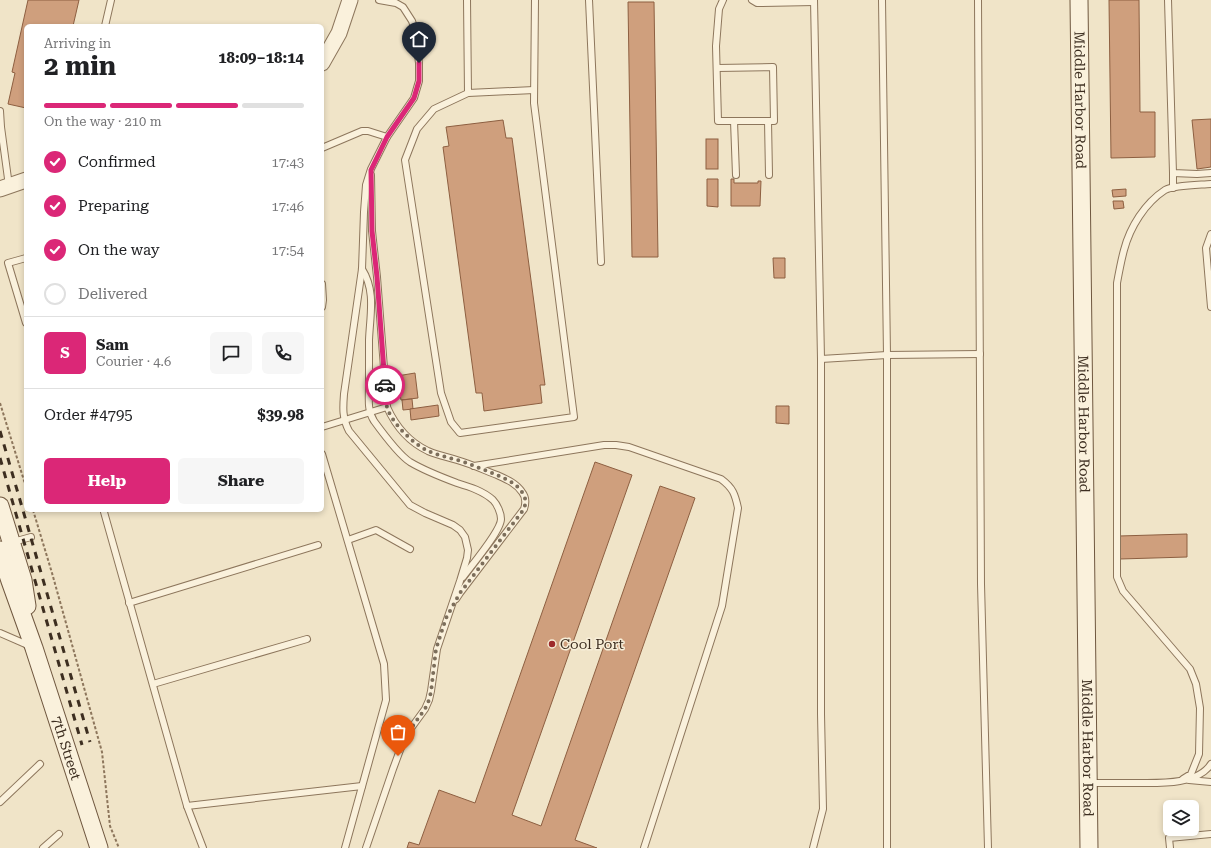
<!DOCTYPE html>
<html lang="en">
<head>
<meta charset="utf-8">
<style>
	body { margin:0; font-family:"Roboto Serif",serif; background:#f6f6f6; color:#202124; height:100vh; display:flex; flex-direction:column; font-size:15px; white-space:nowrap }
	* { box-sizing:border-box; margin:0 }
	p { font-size:13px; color:#757577 }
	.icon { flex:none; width:22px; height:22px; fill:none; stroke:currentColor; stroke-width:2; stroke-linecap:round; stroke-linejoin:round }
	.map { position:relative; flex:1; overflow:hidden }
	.side { position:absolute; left:24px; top:24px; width:300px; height:488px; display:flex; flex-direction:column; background:#fff; border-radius:6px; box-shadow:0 2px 6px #0003 }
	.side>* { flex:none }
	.fabs { position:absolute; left:1163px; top:800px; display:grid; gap:8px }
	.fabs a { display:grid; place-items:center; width:36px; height:36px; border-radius:6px; background:#fff; box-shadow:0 2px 6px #0003; font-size:20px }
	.pin { position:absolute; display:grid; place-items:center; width:34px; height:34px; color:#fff; margin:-41px -17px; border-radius:50% 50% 50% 0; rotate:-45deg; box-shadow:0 0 4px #0007 }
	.pin .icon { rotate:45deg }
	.courier { position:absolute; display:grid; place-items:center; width:40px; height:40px; margin:-20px; border:3px solid #db2777; border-radius:50%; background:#fff; color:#222; box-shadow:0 1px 5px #0007 }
	.summary em { font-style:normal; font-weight:700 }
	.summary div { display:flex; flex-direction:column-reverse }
	.summary { display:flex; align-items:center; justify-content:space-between; height:68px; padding:0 20px }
	h1 { font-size:26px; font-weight:700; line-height:30px }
	.bar { display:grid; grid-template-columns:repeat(4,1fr); gap:6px 4px; align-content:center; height:48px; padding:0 20px }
	.bar i { height:5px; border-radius:3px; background:#e0e0e0 }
	.bar .on { background:#db2777 }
	.bar p { grid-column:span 4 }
	.line { display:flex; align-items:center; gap:10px; padding:0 20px; border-top:1px solid #e0e0e0 }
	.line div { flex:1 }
	.round { display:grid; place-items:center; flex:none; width:42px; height:42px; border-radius:6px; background:#f6f6f6 }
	ol { padding:0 20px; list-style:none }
	li { display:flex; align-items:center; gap:12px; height:44px }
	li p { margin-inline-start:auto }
	li .icon { padding:4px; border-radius:50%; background:#db2777; color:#fff; stroke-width:4 }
	li:last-child { color:#757577 }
	li i { width:22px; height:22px; border:2px solid #e0e0e0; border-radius:50% }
	.button { display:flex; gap:8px; margin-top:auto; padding:8px 20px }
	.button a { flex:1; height:46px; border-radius:6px; background:#db2777; color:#fff; font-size:16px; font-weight:700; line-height:46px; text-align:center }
	.button a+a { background:#f6f6f6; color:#202124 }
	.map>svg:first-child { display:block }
	.building { fill:#cf9f7d; stroke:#8d5f41 }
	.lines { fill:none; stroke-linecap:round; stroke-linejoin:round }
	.service-casing { stroke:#8d765c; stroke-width:8 }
	.tertiary-casing { stroke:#8d765c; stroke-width:17 }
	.secondary-casing { stroke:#6f573f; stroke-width:19 }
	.path { stroke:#8d765c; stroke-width:2; stroke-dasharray:3 2; stroke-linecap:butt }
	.service { stroke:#faf1dc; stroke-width:6 }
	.tertiary { stroke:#faf1dc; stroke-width:15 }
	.secondary { stroke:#faf1dc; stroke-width:17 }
	.rail { stroke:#3d2e20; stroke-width:3; stroke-dasharray:7 7; stroke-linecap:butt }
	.done { stroke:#7c6e5b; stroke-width:4; stroke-dasharray:0 7.2 }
	.route { stroke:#db2777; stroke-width:5 }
	.poi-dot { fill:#9e2a2b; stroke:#f7eed8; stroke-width:1.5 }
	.labels { text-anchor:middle; stroke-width:3; stroke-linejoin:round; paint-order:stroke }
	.street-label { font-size:14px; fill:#3d2e20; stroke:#f7eed8 }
	.poi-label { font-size:14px; fill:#3d2e20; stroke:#f7eed8; text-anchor:start }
</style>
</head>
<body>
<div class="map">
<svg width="1211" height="848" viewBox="0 0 1211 848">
	<rect width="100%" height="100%" fill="#f0e4c8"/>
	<g class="building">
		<polygon points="28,0 79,0 73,26 26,26 26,108 8,104 15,73 12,72"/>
		<polygon points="1109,0 1139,0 1140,112 1155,112 1155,157 1111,158"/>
		<polygon points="628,2 654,2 658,257 632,257"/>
		<polygon points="1211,119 1211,167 1197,169 1192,120"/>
		<polygon points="503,120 506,138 512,138 545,385 540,385 542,403 484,411 482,393 476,393 443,147 449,146 446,127"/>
		<rect x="706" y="139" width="12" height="30"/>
		<polygon points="707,179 718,179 718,207 707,206"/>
		<polygon points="731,179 734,179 734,183 758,183 758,181 761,181 760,206 731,206"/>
		<polygon points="1126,189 1126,196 1113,197 1112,190"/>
		<polygon points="1113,201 1123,201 1124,208 1114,209"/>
		<polygon points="773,258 785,258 785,278 774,278"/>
		<polygon points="415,373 418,398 401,400 397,376"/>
		<polygon points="412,399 413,409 403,410 402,400"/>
		<polygon points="438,405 439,416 411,420 410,409"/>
		<polygon points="776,406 789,406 789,424 776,423"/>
		<polygon points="595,462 632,475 512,815 541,826 660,486 695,498 575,840 597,848 407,848 409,842 419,845 439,790 475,803"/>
		<polygon points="1187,534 1187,557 1120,559 1119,536"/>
	</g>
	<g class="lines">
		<g class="service-casing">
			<g id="service">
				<polyline points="467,0 468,93 534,90"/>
				<polyline points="589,0 601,262"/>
				<polyline points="723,0 719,9 716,46 718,121 734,121 736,175"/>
				<polyline points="752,0 757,3 814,2"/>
				<polyline points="882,0 887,355 887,848"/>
				<polyline points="978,0 981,584 988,848"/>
				<polyline points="1168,0 1173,173 1197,174 1211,173"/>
				<polyline points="105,26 111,0"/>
				<polyline points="717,68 773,67 774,121 734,121"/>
				<polyline points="468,93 434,109 417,129 405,160 441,393 451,422 460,433 574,417 534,103 535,0"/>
				<polyline points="0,111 1,127 9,186"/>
				<polyline points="768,121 769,175"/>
				<polyline points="322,148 362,131 368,131 387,137"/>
				<polyline points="1173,173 1173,188"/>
				<path d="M371,175L372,231L377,277L387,407C395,425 409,442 428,451C437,455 447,457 457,460C471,464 484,470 497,475C506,479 516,483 522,492C526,497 526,503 524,509L460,593L456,599"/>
				<polyline points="1211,234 1206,248 1211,307"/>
				<polyline points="26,258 8,263 26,323"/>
				<path d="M362,269C376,291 370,315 369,340C369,355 369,370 369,386C369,398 367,410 374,421C382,432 399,455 410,462C425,471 441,477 457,483C470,487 483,491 493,500C497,504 501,513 501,519C501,531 471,566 463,577"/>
				<polyline points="322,284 323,300 322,307"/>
				<polyline points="821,359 887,355 980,354"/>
				<polyline points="322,427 387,407"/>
				<polyline points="322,454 384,664 386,700 345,848"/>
				<path d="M474,466L604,445H616L629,447L721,479C733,488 735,494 738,508L722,606L644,848"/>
				<polyline points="105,510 104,512 187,806 203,848"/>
				<polyline points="348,540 376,530 410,549"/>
				<polyline points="13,542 31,537"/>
				<polyline points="129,603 318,545"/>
				<polyline points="0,633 30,646"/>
				<polyline points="153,684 307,639"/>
				<path d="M1183,779L1191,774L1199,754L1200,708L1196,684L1190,669L1123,591L1117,577V283C1119,272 1121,261 1124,250C1130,227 1145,203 1165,190C1175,185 1200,185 1211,184"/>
				<polyline points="1189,780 1211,782"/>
				<path d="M1090,783C1105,783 1119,783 1133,783C1156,783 1197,786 1211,764"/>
				<polyline points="0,802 40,764"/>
				<polyline points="187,806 362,786"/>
				<polyline points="43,848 59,834"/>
				<path d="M366,848L393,769L403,742L409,731L425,709L429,700L431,691L437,649L460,581L467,558L468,550L465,537L460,530L453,525L425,513L410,505L349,431C342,418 343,407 344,394L362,269L364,212L366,185L371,169L387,137L414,98L419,81V63L415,30L412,21L403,7L396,3L379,0"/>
				<polyline points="813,848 823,809 821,714 821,359 814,0"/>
				<polyline points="1170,848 1169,838 1211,834"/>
			</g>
		</g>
		<g class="tertiary-casing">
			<g id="tertiary">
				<polyline points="322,63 339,33 350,0"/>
				<polyline points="0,189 26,180"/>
			</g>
		</g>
		<g class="secondary-casing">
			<g id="secondary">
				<path id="s1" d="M1079,0L1089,848"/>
				<polyline points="0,506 23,580 27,606"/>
				<path id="s2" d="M0,550L10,581L34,648L99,848"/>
			</g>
		</g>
		<g class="path">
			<polyline points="0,403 26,487"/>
			<polyline points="33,510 52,573 102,752 110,826 119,848"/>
		</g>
		<use href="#service" class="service"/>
		<use href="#tertiary" class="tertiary"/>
		<use href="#secondary" class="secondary"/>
		<g class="rail">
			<polyline points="0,431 90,742"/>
			<polyline points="0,458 82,745"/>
		</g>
	</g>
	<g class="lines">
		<path class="done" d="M385,385C386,392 385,400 387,407C391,422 413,444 428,451C437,455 447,457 457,460C471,464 484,470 497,475C506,479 516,483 522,492C526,497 526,503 524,509L460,593L446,618L436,649L431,692L429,700L425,709L409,731L398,756"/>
		<polyline class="route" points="385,385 377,277 372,231 371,170 387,137 414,98 419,81 419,63"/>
	</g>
	<circle class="poi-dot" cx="552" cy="644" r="4"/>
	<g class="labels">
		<g class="street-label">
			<text dy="5" stroke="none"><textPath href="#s1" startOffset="100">Middle Harbor Road</textPath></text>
			<text dy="5" stroke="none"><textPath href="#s1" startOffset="424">Middle Harbor Road</textPath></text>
			<text dy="5" stroke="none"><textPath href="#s2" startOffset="209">7th Street</textPath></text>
			<text dy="5" stroke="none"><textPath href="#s1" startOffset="748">Middle Harbor Road</textPath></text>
		</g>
		<g class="poi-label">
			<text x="560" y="649">Cool Port</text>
		</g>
	</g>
</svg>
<div class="fabs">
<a><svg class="icon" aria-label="layers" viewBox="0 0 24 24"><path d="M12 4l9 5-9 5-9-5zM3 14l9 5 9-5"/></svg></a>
</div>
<div class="pin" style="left:398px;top:756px;background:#ea580c"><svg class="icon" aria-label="bag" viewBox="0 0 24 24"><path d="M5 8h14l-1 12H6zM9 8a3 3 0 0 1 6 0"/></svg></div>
<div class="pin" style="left:419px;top:63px;background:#1f2937"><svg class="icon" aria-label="home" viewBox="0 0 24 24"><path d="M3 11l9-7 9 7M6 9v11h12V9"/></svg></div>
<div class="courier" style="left:385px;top:385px"><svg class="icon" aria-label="car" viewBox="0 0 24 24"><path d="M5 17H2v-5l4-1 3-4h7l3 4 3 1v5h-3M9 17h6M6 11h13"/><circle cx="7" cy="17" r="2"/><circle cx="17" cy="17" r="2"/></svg></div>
<section class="side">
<div class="summary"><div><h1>2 min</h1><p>Arriving in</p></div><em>18:09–18:14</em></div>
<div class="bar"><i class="on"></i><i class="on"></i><i class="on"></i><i></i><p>On the way · 210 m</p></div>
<ol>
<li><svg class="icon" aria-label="check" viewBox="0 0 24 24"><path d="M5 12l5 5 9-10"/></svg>Confirmed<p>17:43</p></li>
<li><svg class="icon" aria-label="check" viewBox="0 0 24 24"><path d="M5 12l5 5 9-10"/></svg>Preparing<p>17:46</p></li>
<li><svg class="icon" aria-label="check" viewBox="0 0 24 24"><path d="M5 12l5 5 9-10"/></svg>On the way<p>17:54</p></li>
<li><i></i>Delivered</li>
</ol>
<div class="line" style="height:72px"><b class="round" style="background:#db2777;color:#fff">S</b><div><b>Sam</b><p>Courier · 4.6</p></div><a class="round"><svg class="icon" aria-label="chat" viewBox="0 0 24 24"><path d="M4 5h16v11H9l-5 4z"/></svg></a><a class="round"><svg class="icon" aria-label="phone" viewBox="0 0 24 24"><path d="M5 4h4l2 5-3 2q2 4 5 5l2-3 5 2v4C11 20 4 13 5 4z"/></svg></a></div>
<div class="line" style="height:52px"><div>Order #4795</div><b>$39.98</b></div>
<div class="button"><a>Help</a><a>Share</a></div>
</section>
</div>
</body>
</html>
